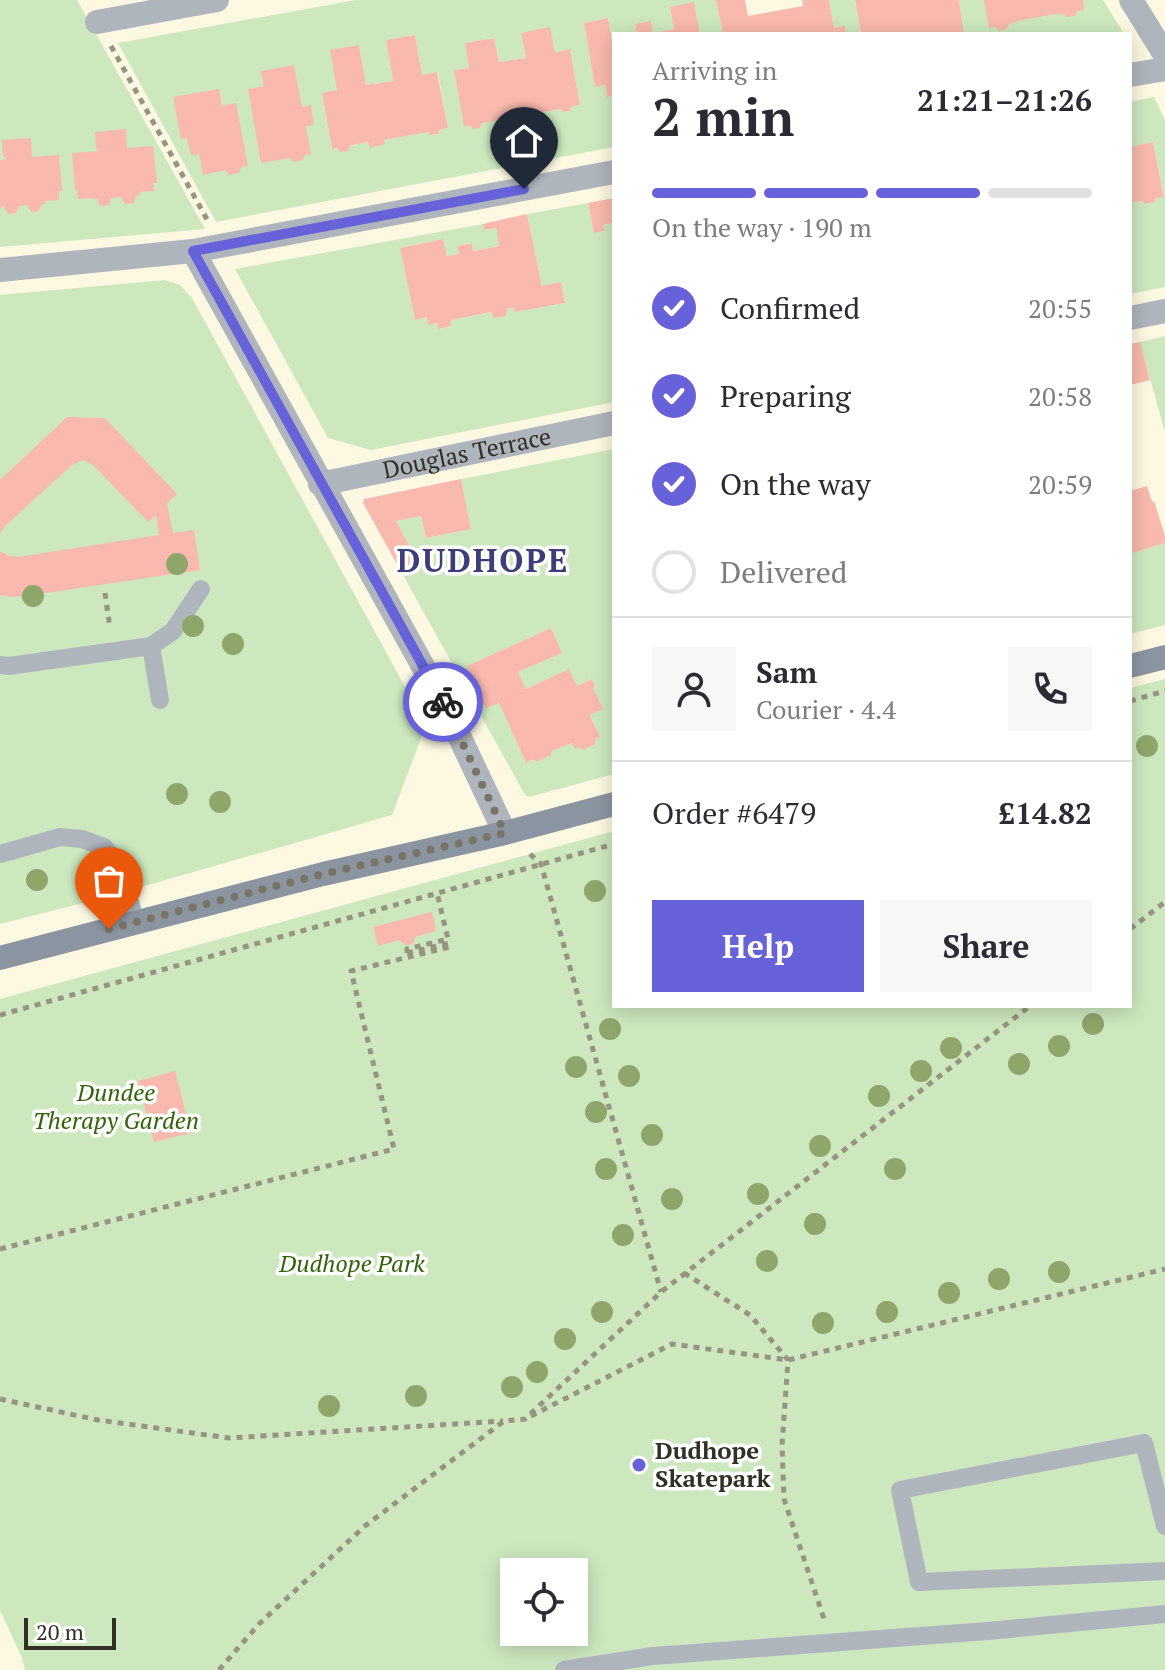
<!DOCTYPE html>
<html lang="en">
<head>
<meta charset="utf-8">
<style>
	body { margin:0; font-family:"PT Serif",serif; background:#f7f7f7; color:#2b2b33; height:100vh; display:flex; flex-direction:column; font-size:30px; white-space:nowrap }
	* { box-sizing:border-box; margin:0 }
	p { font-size:26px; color:#7c7c81 }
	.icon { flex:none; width:44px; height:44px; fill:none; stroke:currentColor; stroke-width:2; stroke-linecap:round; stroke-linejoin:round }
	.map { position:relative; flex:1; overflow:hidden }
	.side { position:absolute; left:612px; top:32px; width:520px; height:976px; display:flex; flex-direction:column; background:#fff; border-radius:0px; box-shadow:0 4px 20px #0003 }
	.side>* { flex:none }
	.buttons { position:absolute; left:500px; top:1558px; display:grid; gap:16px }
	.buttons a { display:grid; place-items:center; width:88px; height:88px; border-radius:0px; background:#fff; box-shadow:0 4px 20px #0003; font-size:40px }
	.scale { position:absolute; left:24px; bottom:20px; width:92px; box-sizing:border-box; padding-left:8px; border:4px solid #312f26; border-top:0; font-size:22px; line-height:28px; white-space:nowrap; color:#312f26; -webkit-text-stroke:6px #fff; paint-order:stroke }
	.pin { position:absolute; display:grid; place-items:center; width:68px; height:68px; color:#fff; margin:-82px -34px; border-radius:50% 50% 50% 0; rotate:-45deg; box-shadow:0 0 8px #0007 }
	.pin .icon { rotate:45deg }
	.courier { position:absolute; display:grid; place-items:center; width:80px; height:80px; margin:-40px; border:6px solid #6761da; border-radius:50%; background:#fff; color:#222; box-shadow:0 2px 10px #0007 }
	.headline em { font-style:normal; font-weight:600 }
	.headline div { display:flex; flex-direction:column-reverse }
	.headline { display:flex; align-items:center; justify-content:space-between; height:136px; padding:0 40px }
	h1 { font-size:52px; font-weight:600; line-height:60px }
	.bar { display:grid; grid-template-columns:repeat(4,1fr); gap:12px 8px; align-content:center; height:96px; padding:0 40px }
	.bar i { height:10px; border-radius:6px; background:#e1e1e2 }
	.bar .current { background:#6761da }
	.bar p { grid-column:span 4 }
	.line { display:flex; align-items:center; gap:20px; padding:0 40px; border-top:2px solid #e1e1e2 }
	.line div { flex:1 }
	.round { display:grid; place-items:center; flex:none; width:84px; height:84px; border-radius:0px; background:#f7f7f7 }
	ol { padding:0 40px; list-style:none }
	li { display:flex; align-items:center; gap:24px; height:88px }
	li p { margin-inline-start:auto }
	li .icon { padding:8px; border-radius:50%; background:#6761da; color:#fff; stroke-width:4 }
	li:last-child { color:#7c7c81 }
	li i { width:44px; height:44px; border:4px solid #e1e1e2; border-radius:50% }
	.cta { display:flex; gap:16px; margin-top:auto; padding:16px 40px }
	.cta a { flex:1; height:92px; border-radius:0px; background:#6761da; color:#fff; font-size:32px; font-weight:600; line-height:92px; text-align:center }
	.cta a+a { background:#f7f7f7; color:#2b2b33 }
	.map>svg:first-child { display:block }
	.green { fill:#cde8bf; fill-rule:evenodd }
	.building { fill:#f9b9ae }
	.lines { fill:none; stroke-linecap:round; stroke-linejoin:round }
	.path { stroke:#989484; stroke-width:5; stroke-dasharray:6 6; stroke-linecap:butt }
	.lane { stroke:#afb5bd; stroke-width:18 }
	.street { stroke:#afb5bd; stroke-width:24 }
	.secondary { stroke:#8b95a1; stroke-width:24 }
	.tree { fill:#8ea66a }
	.done { stroke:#787567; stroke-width:8; stroke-dasharray:0 14.4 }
	.route { stroke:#6761da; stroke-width:10 }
	.poi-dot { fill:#6761da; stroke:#fff; stroke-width:3 }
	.labels { text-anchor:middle; stroke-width:7; stroke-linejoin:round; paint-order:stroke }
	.street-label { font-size:24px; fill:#312f26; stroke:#fff }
	.park-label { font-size:24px; font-style:italic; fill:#336308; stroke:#fff }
	.poi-label { font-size:24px; font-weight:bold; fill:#312f26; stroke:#fff; text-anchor:start }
	.district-label { font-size:32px; font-weight:bold; letter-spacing:2px; fill:#3d3d79; stroke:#fff }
</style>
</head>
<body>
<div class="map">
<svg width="1165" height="1670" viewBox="0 0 1165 1670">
	<rect width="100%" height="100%" fill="#fdf8e1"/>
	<g class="green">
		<polygon points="0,0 77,0 205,229 0,247"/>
		<path d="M356,0H716L723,34H700L694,3L670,7L674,29L653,33L651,22L635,24L637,34H614V39L612,40L608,18L584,23L595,86L605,85L607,97L614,96V147L216,222L118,43ZM521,33L555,53L570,50L580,105L571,107L570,111L563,112L560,109L482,123L480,128L473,129L470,126H465L455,70L469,68L466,43L494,38L499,62L526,58ZM415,35L422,75L438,73L448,128L439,130L438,134L431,135L428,132L384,140V144L370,147L368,142L349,146L341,152L338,148L332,149L322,94L337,90L359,46L366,85L393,81L386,40Z"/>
		<polygon points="829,0 855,0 861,34 846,34 845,26 834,28"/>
		<polygon points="959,0 1103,0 1124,34 962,34 964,33"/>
		<polygon points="1154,97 1165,120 1165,287 1130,294 1130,203 1142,201 1146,204 1155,202 1156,198 1164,196 1153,142 1130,147 1130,102"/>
		<polygon points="588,203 594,233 605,231 603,225 614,223 614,402 371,450 328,438 235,269 483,224 484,230 496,228 499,246 473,251 471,243 457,246 459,254 447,256 443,239 400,248 415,319 427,317 428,324 437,323 440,329 451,326 451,320 491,312 495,318 507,309 514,307 515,312 565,303 561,283 542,286 527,214"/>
		<polygon points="165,280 180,285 192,298 426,725 392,815 110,896 0,924 0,295"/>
		<polygon points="1165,336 1165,432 1140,342"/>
		<path d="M614,449V683L612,684L614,688V774L529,797L525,795L403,575L419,566L396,521L421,516L426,538L471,529L461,479ZM551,628L562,653L518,672L526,689L569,670L577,686L592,679L593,688L602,709L590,715L600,737L575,748L572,743L552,751L551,755L537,762L534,759L526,763L499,703L486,709L468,666Z"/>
		<polygon points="1165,543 1165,625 1130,634 1130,554"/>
		<path d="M1165,679V1670H25L22,1658L0,1610V999L614,831V1006H1130V688ZM514,1572H574V1632H514Z"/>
	</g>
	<g class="building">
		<polygon points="716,0 745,0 748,16 803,6 802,0 829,0 834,28 845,26 846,34 723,34"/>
		<polygon points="855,0 959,0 964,34 861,34"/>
		<polygon points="984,0 1083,0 1084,10 1077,11 1075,16 1067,17 1063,14 1055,15 1055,14 1017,21 1017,22 1009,24 1007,29 999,31 996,27 989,28"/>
		<polygon points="694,2 700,34 653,34 653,33 674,29 670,7"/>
		<polygon points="608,18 612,40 614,39 614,96 607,97 605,85 595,87 584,23"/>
		<polygon points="651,21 653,34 637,34 635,24"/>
		<polygon points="550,27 555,53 570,49 580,105 571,107 570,111 563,112 560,109 482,123 480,128 473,129 470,126 464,126 454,70 469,68 465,43 494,38 499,62 512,60 526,58 521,33"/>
		<polygon points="415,35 422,75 437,72 448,128 439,130 438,134 430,135 428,132 384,140 385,144 370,148 368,142 349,146 348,151 340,152 338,148 332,149 322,93 337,90 330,50 359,45 366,85 393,81 386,40"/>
		<polygon points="294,65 302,107 311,105 314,125 306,126 311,154 305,155 303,160 293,162 290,158 261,163 248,89 264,86 261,71"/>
		<polygon points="219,89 222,106 236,103 248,166 241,167 239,173 229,175 225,170 203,175 199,154 191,155 187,138 181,139 173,97"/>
		<polygon points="126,129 127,148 153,146 157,183 153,183 154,191 139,192 140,195 136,196 134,203 125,204 121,197 111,198 109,205 100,206 97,199 92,199 92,198 78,199 77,189 75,190 72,153 99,151 96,148 95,132"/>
		<polygon points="31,138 32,157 59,155 62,191 59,191 59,200 45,201 45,204 42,204 39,211 31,212 27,205 19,206 16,213 8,214 4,207 0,208 0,160 7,159 3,156 2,140"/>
		<polygon points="1153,142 1164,197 1156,198 1155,202 1145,204 1142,201 1130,203 1130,147"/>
		<polygon points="614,198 614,223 603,225 605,231 594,233 588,203"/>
		<polygon points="527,214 542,286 561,282 565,303 515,312 514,307 507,309 506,316 494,318 491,312 451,320 451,326 439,329 437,323 428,325 427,317 415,320 400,248 443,239 447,256 459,254 457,246 472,243 473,251 499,246 496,228 484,230 483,224"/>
		<polygon points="1140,342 1150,380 1130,385 1130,344"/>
		<polygon points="67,417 105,418 177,494 167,503 173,533 194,530 200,570 26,596 10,597 0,595 0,551 9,556 18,557 159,535 156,515 148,522 93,465 83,460 72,465 4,527 0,534 0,480"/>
		<polygon points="461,479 471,529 426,538 421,516 396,521 420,566 403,575 363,503 364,499"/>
		<polygon points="1147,486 1152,502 1154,501 1165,536 1165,543 1130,554 1130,491"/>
		<polygon points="551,628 562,653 518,672 526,689 569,669 577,686 592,679 595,687 593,688 603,709 590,715 600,737 595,739 595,744 583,750 579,747 575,749 572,743 552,751 551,755 537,762 534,759 526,763 499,703 486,709 467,666"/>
		<polygon points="432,912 436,931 415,937 413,944 405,945 399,940 378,946 373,927"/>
		<polygon points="175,1071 191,1133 154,1142 138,1081"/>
	</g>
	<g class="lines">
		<g class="path">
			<polyline points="111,46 209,223"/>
			<polyline points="105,593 110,628"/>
			<polyline points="1130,701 1165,691"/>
			<polyline points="530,854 541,864 661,1292"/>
			<polyline points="1130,929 1165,902"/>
			<polyline points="407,953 407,949 448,939 437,893"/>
			<polyline points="407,953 450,943"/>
			<polyline points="0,1015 614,844"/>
			<polyline points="0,1249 394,1149 351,971 450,947 450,943"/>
			<polyline points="684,1273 750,1315 788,1360 782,1445 784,1499 825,1622"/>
			<polyline points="0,1399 98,1420 229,1438 503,1421"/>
			<polyline points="531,1416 672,1344 788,1360 1165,1269"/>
			<polyline points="219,1670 259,1624 365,1526 504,1421 525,1419 661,1292 1030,1006"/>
		</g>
		<g class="lane">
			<polyline points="151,646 160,700"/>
			<polyline points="0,665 9,666 151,646 173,631 201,589"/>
			<polyline points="0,854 60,837 82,839 104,847 119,865 136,922"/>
			<polyline points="1165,1526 1144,1443 900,1490 919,1582 1165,1571"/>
			<polyline points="564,1670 653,1656 988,1631 1165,1614"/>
		</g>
		<g class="street">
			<polyline points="1131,0 1165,55"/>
			<polyline points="97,22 217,0"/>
			<polyline points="1130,75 1165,69"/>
			<polyline points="193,251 445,706 505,833"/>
			<polyline points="0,270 193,251 614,172"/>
			<polyline points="1130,318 1165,311"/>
			<path id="s1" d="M320,484L614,423"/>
		</g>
		<g class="secondary">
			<polyline points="1130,666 1165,657"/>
			<polyline points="0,958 323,874 505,833 614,804"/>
		</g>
	</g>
	<g class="tree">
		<circle cx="177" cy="564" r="11"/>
		<circle cx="33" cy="596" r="11"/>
		<circle cx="193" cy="626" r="11"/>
		<circle cx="233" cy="644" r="11"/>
		<circle cx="1147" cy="746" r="11"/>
		<circle cx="177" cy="794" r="11"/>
		<circle cx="220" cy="802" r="11"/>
		<circle cx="37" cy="880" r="11"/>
		<circle cx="595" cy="891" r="11"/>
		<circle cx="1093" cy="1024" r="11"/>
		<circle cx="610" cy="1029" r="11"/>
		<circle cx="1059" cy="1046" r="11"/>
		<circle cx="951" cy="1048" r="11"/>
		<circle cx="1019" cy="1064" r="11"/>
		<circle cx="576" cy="1067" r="11"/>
		<circle cx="921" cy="1071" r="11"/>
		<circle cx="629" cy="1076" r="11"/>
		<circle cx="879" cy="1096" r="11"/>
		<circle cx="596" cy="1112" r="11"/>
		<circle cx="652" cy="1135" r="11"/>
		<circle cx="820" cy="1146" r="11"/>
		<circle cx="606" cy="1169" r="11"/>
		<circle cx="895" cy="1169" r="11"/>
		<circle cx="758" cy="1194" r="11"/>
		<circle cx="672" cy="1199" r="11"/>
		<circle cx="815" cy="1224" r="11"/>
		<circle cx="623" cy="1235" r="11"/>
		<circle cx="767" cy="1261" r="11"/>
		<circle cx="1059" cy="1272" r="11"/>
		<circle cx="999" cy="1279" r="11"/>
		<circle cx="949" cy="1293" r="11"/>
		<circle cx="602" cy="1312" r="11"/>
		<circle cx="887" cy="1312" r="11"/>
		<circle cx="823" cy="1323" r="11"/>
		<circle cx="565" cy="1339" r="11"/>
		<circle cx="537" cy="1372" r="11"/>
		<circle cx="512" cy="1387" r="11"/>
		<circle cx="416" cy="1396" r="11"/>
		<circle cx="329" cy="1406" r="11"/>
	</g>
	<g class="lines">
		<polyline class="done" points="109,929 323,874 505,833 443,702"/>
		<polyline class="route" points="443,702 193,251 524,189"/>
	</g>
	<circle class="poi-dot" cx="639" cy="1465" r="8"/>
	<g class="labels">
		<g class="street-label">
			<text dy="8" stroke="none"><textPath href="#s1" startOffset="150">Douglas Terrace</textPath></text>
		</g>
		<g class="park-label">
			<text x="116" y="1101">Dundee<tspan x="116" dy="28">Therapy Garden</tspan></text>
			<text x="352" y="1272">Dudhope Park</text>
		</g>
		<g class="poi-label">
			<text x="655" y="1459">Dudhope<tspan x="655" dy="28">Skatepark</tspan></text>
		</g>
		<g class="district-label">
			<text x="483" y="572">DUDHOPE</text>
		</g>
	</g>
</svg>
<div class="buttons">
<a><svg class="icon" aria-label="locate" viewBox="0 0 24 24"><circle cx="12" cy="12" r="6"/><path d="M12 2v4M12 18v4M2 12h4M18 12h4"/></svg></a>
</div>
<div class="scale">20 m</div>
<div class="pin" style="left:109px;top:929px;background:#ea580c"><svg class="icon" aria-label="bag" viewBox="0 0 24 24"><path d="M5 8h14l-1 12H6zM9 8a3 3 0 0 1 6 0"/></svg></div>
<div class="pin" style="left:524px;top:189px;background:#1f2937"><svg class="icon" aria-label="home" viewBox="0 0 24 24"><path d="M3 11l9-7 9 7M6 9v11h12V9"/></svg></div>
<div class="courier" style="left:443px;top:702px"><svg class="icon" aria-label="bike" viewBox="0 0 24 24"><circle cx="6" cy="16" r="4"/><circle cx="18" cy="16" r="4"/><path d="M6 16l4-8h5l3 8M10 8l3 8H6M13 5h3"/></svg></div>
<section class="side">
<div class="headline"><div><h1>2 min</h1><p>Arriving in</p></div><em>21:21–21:26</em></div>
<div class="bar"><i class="current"></i><i class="current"></i><i class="current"></i><i></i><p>On the way · 190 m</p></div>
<ol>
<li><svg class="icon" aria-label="check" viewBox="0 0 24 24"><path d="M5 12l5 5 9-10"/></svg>Confirmed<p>20:55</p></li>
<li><svg class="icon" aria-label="check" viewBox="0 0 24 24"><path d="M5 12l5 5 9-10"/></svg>Preparing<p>20:58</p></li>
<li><svg class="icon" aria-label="check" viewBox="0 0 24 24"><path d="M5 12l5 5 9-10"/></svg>On the way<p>20:59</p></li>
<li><i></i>Delivered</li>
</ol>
<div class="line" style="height:144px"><a class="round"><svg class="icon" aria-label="person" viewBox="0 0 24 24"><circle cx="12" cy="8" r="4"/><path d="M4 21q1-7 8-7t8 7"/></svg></a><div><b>Sam</b><p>Courier · 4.4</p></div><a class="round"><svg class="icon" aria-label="phone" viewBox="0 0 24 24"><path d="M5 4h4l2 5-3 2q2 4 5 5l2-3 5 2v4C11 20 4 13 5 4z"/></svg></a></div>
<div class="line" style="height:104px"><div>Order #6479</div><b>£14.82</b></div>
<div class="cta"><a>Help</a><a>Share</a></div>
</section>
</div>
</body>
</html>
